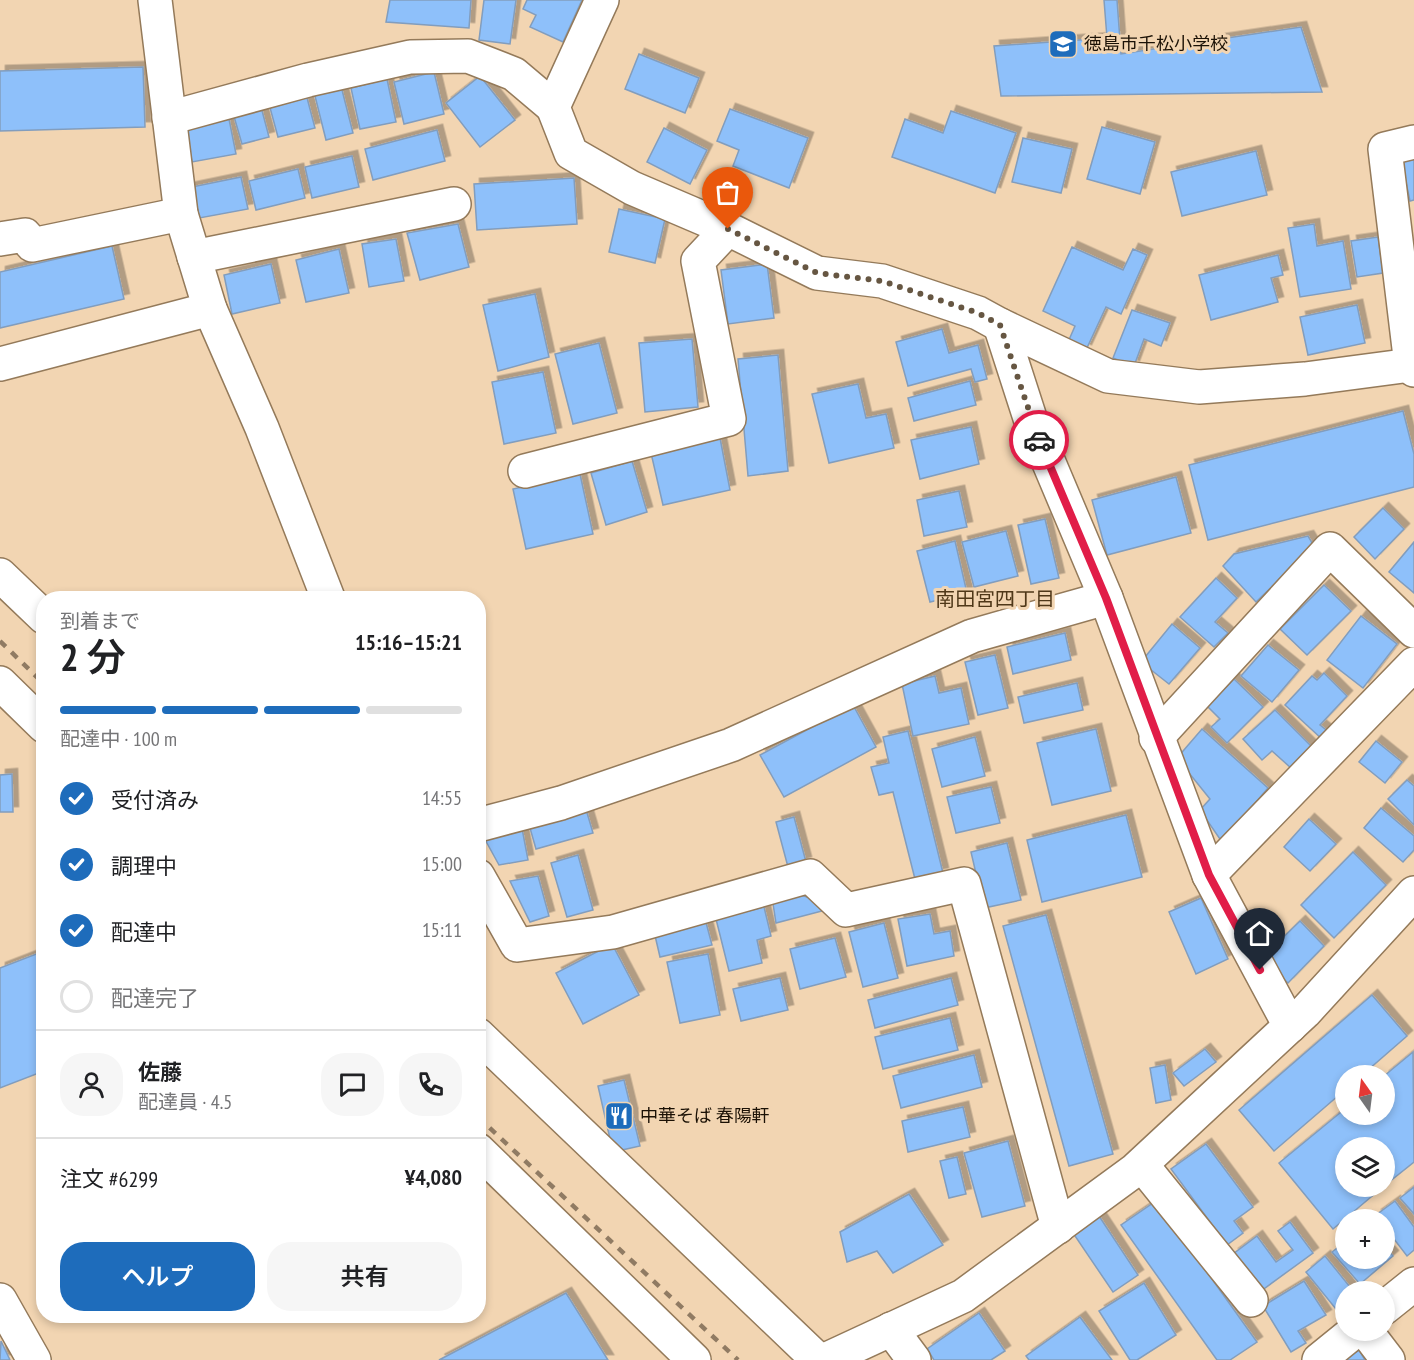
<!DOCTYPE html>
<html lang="ja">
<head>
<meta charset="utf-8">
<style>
	body { margin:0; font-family:"PT Sans Narrow","Noto Sans JP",sans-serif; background:#f6f6f6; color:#202124; height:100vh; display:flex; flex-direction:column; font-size:22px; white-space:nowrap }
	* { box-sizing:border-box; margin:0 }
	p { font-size:20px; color:#757577 }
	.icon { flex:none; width:33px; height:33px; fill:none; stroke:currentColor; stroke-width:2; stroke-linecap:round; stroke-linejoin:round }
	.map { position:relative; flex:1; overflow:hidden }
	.drawer { position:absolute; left:36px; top:591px; width:450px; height:732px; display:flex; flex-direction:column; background:#fff; border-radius:24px; box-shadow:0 3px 9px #0003 }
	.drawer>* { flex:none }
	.needle { width:39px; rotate:346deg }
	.fabs { position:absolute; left:1335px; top:1065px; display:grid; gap:12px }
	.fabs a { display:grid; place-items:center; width:60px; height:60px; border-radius:50%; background:#fff; box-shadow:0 3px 9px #0003; font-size:30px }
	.pin { position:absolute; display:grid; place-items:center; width:51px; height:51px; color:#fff; margin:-62px -26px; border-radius:50% 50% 50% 0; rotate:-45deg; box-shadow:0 0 6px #0007 }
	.pin .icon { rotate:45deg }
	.courier { position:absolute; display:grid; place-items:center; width:60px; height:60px; margin:-30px; border:4px solid #e11d48; border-radius:50%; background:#fff; color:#222; box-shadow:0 2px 8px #0007 }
	.head em { font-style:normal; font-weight:600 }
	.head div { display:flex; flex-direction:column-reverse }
	.head { display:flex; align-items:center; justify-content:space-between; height:102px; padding:0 24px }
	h1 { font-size:39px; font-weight:600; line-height:45px }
	.bar { display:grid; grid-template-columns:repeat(4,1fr); gap:9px 6px; align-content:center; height:72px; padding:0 24px }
	.bar i { height:8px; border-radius:4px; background:#e0e0e0 }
	.bar .current { background:#1e6cbb }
	.bar p { grid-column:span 4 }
	.line { display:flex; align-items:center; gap:15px; padding:0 24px; border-top:2px solid #e0e0e0 }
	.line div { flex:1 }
	.round { display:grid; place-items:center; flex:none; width:63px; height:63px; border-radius:24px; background:#f6f6f6 }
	ol { padding:0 24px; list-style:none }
	li { display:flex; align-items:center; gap:18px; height:66px }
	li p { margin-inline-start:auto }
	li .icon { padding:6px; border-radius:50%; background:#1e6cbb; color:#fff; stroke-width:4 }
	li:last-child { color:#757577 }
	li i { width:33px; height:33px; border:3px solid #e0e0e0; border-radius:50% }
	.cta { display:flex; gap:12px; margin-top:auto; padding:12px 24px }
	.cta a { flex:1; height:69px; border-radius:24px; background:#1e6cbb; color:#fff; font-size:24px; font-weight:600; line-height:69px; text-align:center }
	.cta a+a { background:#f6f6f6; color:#202124 }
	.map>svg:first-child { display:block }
	.building { fill:#8ec0fa; stroke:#829dbd; stroke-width:1.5; filter:url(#shadow) }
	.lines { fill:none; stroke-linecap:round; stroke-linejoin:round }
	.minor-casing { stroke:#947a5a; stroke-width:36 }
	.minor { stroke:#fff; stroke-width:33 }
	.rail { stroke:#907b63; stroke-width:4.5; stroke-dasharray:8 8; stroke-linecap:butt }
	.done { stroke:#665642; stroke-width:6; stroke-dasharray:0 10.8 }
	.route { stroke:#e11d48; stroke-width:8 }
	.labels { text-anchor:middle; stroke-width:6; stroke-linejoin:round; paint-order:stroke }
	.poi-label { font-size:18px; fill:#1b1105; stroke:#f2d5b2; text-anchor:start }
	.neighbourhood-label { font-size:20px; fill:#4f3819; stroke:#f2d5b2 }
</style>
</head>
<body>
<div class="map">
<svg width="1414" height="1360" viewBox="0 0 1414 1360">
	<defs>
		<filter id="shadow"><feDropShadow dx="5.5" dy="-5.5" stdDeviation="0" flood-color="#0004"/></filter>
	</defs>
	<rect width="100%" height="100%" fill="#f2d5b2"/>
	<g class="building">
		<polygon points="390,0 471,0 469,28 386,22"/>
		<polygon points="484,0 516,0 510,44 479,40"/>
		<polygon points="527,0 582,0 563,42 530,27 536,15 523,9"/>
		<polygon points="1104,0 1117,0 1121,54 1301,27 1322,92 1001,96 994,46 1107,38"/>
		<polygon points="639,54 699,78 685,113 625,89"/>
		<polygon points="143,67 145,127 0,131 0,71"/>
		<polygon points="434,72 444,114 404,124 394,82"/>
		<polygon points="480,76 515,120 480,147 446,103"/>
		<polygon points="387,79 396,122 360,129 351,88"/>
		<polygon points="341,86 353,133 326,140 314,92"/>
		<polygon points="306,94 315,128 278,137 269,104"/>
		<polygon points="260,103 269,137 242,144 233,113"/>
		<polygon points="730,109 808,138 789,188 733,166 739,150 717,141"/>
		<polygon points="951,111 1016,133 995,193 892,157 905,119 943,133"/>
		<polygon points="229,119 236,154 192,162 185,128"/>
		<polygon points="1102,127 1155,142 1140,194 1087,179"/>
		<polygon points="664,128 707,150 690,184 647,162"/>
		<polygon points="437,130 445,161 373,180 365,149"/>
		<polygon points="1023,138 1072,149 1061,193 1012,182"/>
		<polygon points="1256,151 1267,195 1182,216 1171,172"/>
		<polygon points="352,156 359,187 312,198 305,167"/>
		<polygon points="1414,156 1414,200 1410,201 1401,159"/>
		<polygon points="298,169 305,198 256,210 249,181"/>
		<polygon points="241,177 248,209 194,219 187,188"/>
		<polygon points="574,178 577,224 477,230 474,184"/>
		<polygon points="619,209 665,219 655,263 609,252"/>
		<polygon points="458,224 469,267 420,280 407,233"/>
		<polygon points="1314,224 1317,246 1343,241 1351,289 1300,297 1288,228"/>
		<polygon points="1378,237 1383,273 1357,277 1351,241"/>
		<polygon points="396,239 404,281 369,287 362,244"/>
		<polygon points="112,246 124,299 0,328 0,272"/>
		<polygon points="1072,247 1123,270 1133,249 1147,255 1121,314 1106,307 1086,350 1068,342 1075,326 1043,311"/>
		<polygon points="339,249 349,293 306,302 296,260"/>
		<polygon points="1278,255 1283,275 1271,278 1278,302 1211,320 1199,275"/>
		<polygon points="271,264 280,303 232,314 224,275"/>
		<polygon points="767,264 774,318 728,324 721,270"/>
		<polygon points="535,294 549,357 498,371 483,305"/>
		<polygon points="1357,305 1365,343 1308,355 1300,317"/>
		<polygon points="1132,310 1170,323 1161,346 1144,339 1134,366 1113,358"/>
		<polygon points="942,329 949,353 978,345 987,379 975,382 971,369 908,386 896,342"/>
		<polygon points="692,339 698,407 645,412 639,343"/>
		<polygon points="599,343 617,413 573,424 555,354"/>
		<polygon points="778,355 788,471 748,476 738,359"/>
		<polygon points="543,372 556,433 504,444 492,382"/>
		<polygon points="970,381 976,405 914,421 908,398"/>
		<polygon points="858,384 866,418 886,414 894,448 829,463 812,394"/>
		<polygon points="1403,411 1414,454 1414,487 1208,540 1189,465"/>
		<polygon points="971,427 979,464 920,479 911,440"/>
		<polygon points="720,438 730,490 663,505 651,453"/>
		<polygon points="632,461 647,512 606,525 591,473"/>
		<polygon points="580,474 593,534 526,549 513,489"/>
		<polygon points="1176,477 1191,533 1107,555 1092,500"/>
		<polygon points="959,491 967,527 924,536 917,500"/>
		<polygon points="1383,508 1404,529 1375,559 1354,537"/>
		<polygon points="1045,519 1059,578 1031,584 1018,525"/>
		<polygon points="1006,531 1018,576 974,587 962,542"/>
		<polygon points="1308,536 1314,546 1256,602 1223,566 1234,554"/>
		<polygon points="955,541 967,593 930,602 917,551"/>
		<polygon points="1414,542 1414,593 1389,572"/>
		<polygon points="1216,578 1237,598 1215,622 1228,633 1214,647 1180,617"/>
		<polygon points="1324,585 1351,611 1307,655 1280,629"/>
		<polygon points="1361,616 1397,644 1363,688 1327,660"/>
		<polygon points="1172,624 1200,648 1169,684 1141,662"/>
		<polygon points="1065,633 1071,660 1013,674 1007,647"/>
		<polygon points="1268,645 1299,670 1272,702 1241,676"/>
		<polygon points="995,655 1008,708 978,715 965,662"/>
		<polygon points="1324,673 1347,696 1320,725 1330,733 1323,740 1285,705 1312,676 1317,680"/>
		<polygon points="935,676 939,693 961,688 969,724 913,736 902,684"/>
		<polygon points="1234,679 1263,707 1227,743 1211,727 1220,719 1207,706"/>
		<polygon points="1077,683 1083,710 1024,723 1018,697"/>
		<polygon points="853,705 876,747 784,797 760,755"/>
		<polygon points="1275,710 1313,748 1291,768 1272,751 1262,760 1243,739"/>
		<polygon points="1096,729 1111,791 1052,805 1037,743"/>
		<polygon points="1202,729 1268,788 1222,842 1200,810 1210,799 1177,758"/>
		<polygon points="908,731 943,873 915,879 893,792 879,795 871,767 889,763 883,737"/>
		<polygon points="975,737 985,776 942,787 932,749"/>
		<polygon points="1376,741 1402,762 1385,783 1359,762"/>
		<polygon points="12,774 13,812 0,812 0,775"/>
		<polygon points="1407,780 1414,786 1414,825 1388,799"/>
		<polygon points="991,787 1000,823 956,833 947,797"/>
		<polygon points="585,806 593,833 536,849 528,821"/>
		<polygon points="1381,808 1414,836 1414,850 1403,862 1364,828"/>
		<polygon points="1126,815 1142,877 1042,902 1027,840"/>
		<polygon points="794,817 806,862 788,867 776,822"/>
		<polygon points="1309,819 1336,844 1310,871 1284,847"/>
		<polygon points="521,823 528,860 499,865 482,834"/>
		<polygon points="1007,843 1021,900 984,908 971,852"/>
		<polygon points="1353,852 1386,885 1334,938 1301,905"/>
		<polygon points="578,855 593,910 567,917 551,863"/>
		<polygon points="538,876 549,916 530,922 510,881"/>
		<polygon points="798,894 819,901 822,911 776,923 772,897"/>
		<polygon points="1201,898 1228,959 1196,974 1169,912"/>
		<polygon points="764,907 771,936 757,940 762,963 729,971 716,919"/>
		<polygon points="930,914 934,934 950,931 954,956 907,966 898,919"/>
		<polygon points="704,915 712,945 660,957 653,927"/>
		<polygon points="1046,915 1113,1154 1069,1166 1003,926"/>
		<polygon points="1300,921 1324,946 1288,983 1262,958"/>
		<polygon points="884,923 898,978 863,987 849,932"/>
		<polygon points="835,938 846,977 800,989 790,949"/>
		<polygon points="612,944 639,995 583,1024 556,973"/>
		<polygon points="44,951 44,1071 0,1088 0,968"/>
		<polygon points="708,954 720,1015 680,1023 667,962"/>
		<polygon points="780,978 788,1010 741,1021 733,989"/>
		<polygon points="951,978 958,1005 875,1028 868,1000"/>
		<polygon points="1372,995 1407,1036 1361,1076 1346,1076 1346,1089 1274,1151 1239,1110"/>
		<polygon points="950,1018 958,1050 883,1069 875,1037"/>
		<polygon points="1205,1049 1216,1062 1184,1086 1173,1073"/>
		<polygon points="1413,1052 1414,1162 1384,1186 1384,1148 1346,1148 1346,1186 1384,1186 1333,1229 1279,1163 1346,1108 1346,1114 1384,1114 1384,1076"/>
		<polygon points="974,1055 982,1087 901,1108 893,1076"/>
		<polygon points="1165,1065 1171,1100 1156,1103 1150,1068"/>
		<polygon points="624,1080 640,1146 613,1152 598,1086"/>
		<polygon points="963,1107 970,1137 908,1152 902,1121"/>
		<polygon points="1008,1141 1025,1206 982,1217 964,1153"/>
		<polygon points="1206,1144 1253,1207 1234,1221 1243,1233 1227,1245 1171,1169"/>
		<polygon points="957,1157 966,1194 949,1198 940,1161"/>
		<polygon points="1414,1187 1414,1214 1400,1198"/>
		<polygon points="909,1194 943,1245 893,1273 877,1251 847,1262 840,1232"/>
		<polygon points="1156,1201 1257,1342 1230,1360 1217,1360 1121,1225"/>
		<polygon points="1395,1201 1414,1227 1414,1250 1407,1256 1384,1226 1384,1220 1380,1220 1376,1215"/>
		<polygon points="1099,1216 1138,1275 1113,1292 1073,1233"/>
		<polygon points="1290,1222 1313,1253 1261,1291 1233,1254 1257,1236 1276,1262 1293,1250 1278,1231"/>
		<polygon points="1346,1241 1346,1258 1384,1258 1384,1246 1393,1256 1360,1284 1332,1252"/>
		<polygon points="1325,1256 1354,1292 1346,1292 1346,1310 1340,1314 1306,1272"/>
		<polygon points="1304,1281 1326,1315 1298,1331 1306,1343 1291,1352 1263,1306"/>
		<polygon points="1144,1283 1176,1335 1137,1360 1130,1360 1099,1311"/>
		<polygon points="566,1293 608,1360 439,1360"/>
		<polygon points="979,1313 1005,1351 991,1360 934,1360 927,1349"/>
		<polygon points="1080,1317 1112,1360 1029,1360 1026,1356"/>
		<polygon points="1,1341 10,1360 0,1360"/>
		<polygon points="1359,1350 1365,1360 1343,1360"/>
	</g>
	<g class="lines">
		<g class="minor-casing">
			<g id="minor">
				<polyline points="602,0 553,107 571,153 632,188 728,229 817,273 882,281 978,313 1000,325"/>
				<polyline points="169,118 308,80 410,57 468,56 514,74 553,107"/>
				<polyline points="1414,142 1385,149 1411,365 1414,370"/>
				<polyline points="0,239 25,235 32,245 181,214"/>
				<polyline points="194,257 454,204"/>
				<polyline points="210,309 262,428 328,598"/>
				<polyline points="0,364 210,309 181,214 155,0"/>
				<polyline points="525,471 729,419 698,261 728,229"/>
				<polyline points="0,575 44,617"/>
				<polyline points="0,683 44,726"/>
				<polyline points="1156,738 1330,549 1414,631"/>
				<polyline points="478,825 561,803 731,745 972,636 1106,598"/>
				<polyline points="1209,875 1414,664"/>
				<polyline points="478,876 517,945 613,932 810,876 846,910 964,884 1058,1227"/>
				<polyline points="1290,1026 1209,875 1106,598 1030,418 1000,325 1108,376 1199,387 1305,379 1411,365"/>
				<polyline points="478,1035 818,1360"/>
				<polyline points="478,1150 694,1360"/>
				<polyline points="1142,1165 1251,1300"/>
				<polyline points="0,1300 34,1360"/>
				<polyline points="1384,1308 1414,1284"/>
				<polyline points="891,1329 914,1360"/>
				<polyline points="1365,1330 1388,1360"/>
				<polyline points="825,1360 963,1296 1135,1170 1305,1012 1414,893"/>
				<polyline points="1319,1360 1356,1330"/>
			</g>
		</g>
		<use href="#minor" class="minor"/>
		<g class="rail">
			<polyline points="0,641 44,684"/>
			<polyline points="478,1117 738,1360"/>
		</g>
	</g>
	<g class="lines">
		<polyline class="done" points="728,229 817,273 882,281 978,313 1000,325 1039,440"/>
		<polyline class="route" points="1039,440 1106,598 1209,875 1260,970"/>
	</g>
	<defs>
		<g id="school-square" transform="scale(1.5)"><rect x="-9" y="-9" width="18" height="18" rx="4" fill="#1e6cbb" stroke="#f2d5b2"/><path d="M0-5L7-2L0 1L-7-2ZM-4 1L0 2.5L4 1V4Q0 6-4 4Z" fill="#fff"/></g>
		<g id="restaurant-square" transform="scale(1.5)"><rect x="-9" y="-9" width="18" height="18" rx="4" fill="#1e6cbb" stroke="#f2d5b2"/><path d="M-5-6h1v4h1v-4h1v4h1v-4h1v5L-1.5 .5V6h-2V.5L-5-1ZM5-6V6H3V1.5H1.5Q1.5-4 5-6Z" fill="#fff"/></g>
	</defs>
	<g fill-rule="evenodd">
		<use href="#school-square" x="1063" y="44"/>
		<use href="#restaurant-square" x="619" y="1116"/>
	</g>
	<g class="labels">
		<g class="poi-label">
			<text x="1084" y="50">徳島市千松小学校</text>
			<text x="640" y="1122">中華そば 春陽軒</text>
		</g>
		<g class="neighbourhood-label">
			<text x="995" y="606">南田宮四丁目</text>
		</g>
	</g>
</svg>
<div class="fabs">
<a><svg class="needle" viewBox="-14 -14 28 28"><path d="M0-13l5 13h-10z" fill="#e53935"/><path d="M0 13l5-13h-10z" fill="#757577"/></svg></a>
<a><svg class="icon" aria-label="layers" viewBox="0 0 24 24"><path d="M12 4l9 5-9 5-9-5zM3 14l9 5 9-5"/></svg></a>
<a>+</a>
<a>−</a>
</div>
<div class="pin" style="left:728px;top:229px;background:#ea580c"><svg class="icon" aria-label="bag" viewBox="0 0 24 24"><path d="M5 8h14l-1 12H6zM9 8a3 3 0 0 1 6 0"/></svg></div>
<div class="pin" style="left:1260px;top:970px;background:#1f2937"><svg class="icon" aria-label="home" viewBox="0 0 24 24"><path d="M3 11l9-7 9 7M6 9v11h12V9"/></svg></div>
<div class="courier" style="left:1039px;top:440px"><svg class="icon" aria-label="car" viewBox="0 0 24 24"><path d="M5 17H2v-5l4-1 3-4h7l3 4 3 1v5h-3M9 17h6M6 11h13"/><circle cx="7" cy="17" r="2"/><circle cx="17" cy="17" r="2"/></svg></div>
<section class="drawer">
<div class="head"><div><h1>2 分</h1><p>到着まで</p></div><em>15:16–15:21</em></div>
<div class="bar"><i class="current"></i><i class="current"></i><i class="current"></i><i></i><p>配達中 · 100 m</p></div>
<ol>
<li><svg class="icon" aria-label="check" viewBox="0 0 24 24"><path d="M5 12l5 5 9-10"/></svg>受付済み<p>14:55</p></li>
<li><svg class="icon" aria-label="check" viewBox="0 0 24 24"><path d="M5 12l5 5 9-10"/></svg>調理中<p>15:00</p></li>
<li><svg class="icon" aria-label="check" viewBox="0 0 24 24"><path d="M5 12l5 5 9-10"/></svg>配達中<p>15:11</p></li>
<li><i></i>配達完了</li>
</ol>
<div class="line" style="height:108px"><a class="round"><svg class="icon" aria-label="person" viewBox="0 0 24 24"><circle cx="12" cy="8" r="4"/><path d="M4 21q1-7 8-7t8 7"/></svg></a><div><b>佐藤</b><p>配達員 · 4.5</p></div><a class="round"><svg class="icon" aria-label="chat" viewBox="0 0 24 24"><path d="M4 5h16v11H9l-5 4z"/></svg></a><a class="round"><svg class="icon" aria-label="phone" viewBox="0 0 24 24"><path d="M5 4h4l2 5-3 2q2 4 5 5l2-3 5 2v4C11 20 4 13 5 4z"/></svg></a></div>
<div class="line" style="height:78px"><div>注文 #6299</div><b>¥4,080</b></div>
<div class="cta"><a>ヘルプ</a><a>共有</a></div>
</section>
</div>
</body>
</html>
